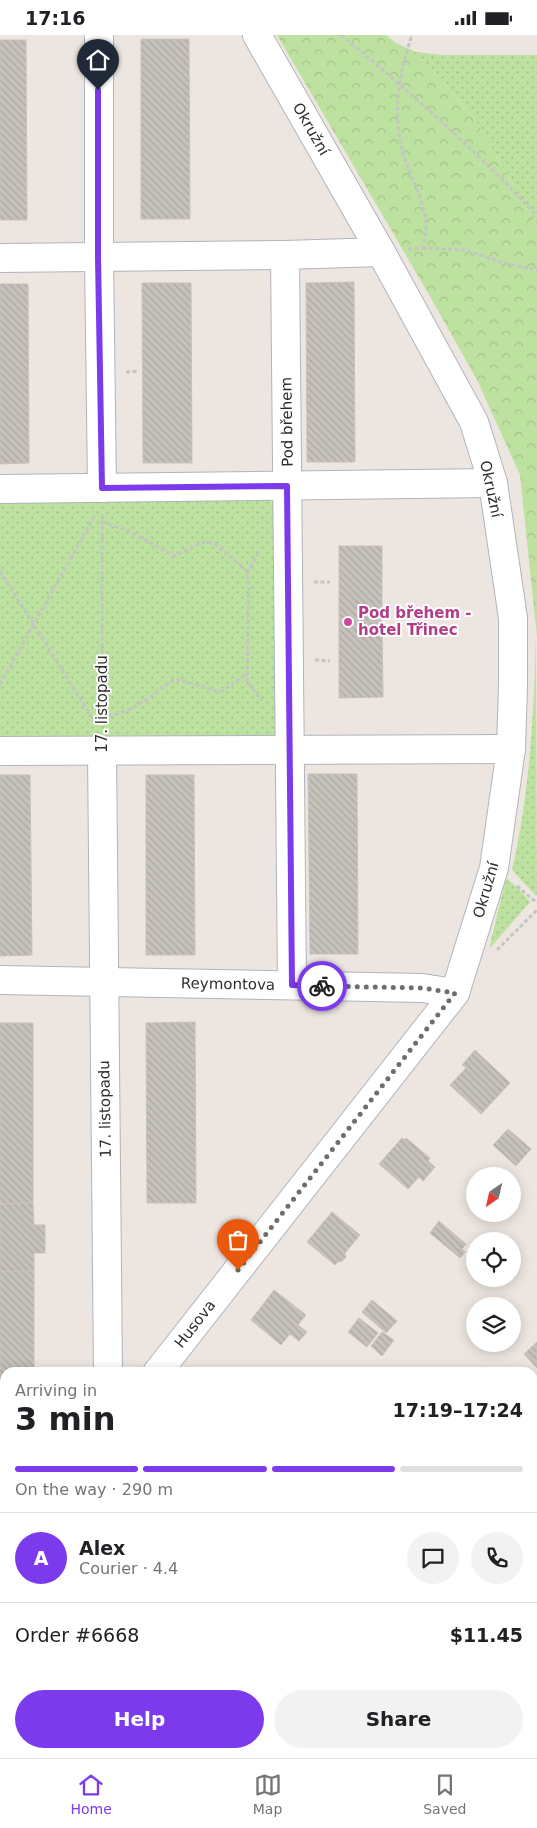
<!DOCTYPE html>
<html lang="en">
<head>
<meta charset="utf-8">
<style>
	body { margin:0; font-family:"DejaVu Sans",sans-serif; background:#f2f2f2; color:#202124; height:100vh; display:flex; flex-direction:column; font-size:19px; white-space:nowrap }
	* { box-sizing:border-box; margin:0 }
	p { font-size:16px; color:#757577 }
	.icon { flex:none; width:28px; height:28px; fill:none; stroke:currentColor; stroke-width:2; stroke-linecap:round; stroke-linejoin:round }
	.map { position:relative; flex:1; overflow:hidden }
	.drawer { position:absolute; left:0px; top:1332px; width:538px; height:391px; display:flex; flex-direction:column; background:#fff; border-radius:15px 15px 0 0; box-shadow:0 2px 12px #0003 }
	.drawer>* { flex:none }
	.needle { width:32px; rotate:214deg }
	.controls { position:absolute; left:466px; top:1132px; display:grid; gap:10px }
	.controls a { display:grid; place-items:center; width:55px; height:55px; border-radius:50%; background:#fff; box-shadow:0 2px 12px #0003; font-size:25px }
	.pin { position:absolute; display:grid; place-items:center; width:42px; height:42px; color:#fff; margin:-51px -21px; border-radius:50% 50% 50% 0; rotate:-45deg; box-shadow:0 0 5px #0007 }
	.pin .icon { rotate:45deg }
	.courier { position:absolute; display:grid; place-items:center; width:50px; height:50px; margin:-25px; border:4px solid #7c3aed; border-radius:50%; background:#fff; color:#222; box-shadow:0 1px 6px #0007 }
	.summary em { font-style:normal; font-weight:700 }
	.summary div { display:flex; flex-direction:column-reverse }
	.summary { display:flex; align-items:center; justify-content:space-between; height:85px; padding:0 15px }
	h1 { font-size:32px; font-weight:700; line-height:38px }
	.bar { display:grid; grid-template-columns:repeat(4,1fr); gap:8px 5px; align-content:center; height:60px; padding:0 15px }
	.bar i { height:6px; border-radius:4px; background:#e0e0e0 }
	.bar .current { background:#7c3aed }
	.bar p { grid-column:span 4 }
	.line { display:flex; align-items:center; gap:12px; padding:0 15px; border-top:1px solid #e0e0e0 }
	.line div { flex:1 }
	.round { display:grid; place-items:center; flex:none; width:52px; height:52px; border-radius:26px; background:#f2f2f2 }
	.button { display:flex; gap:10px; margin-top:auto; padding:10px 15px }
	.button a { flex:1; height:58px; border-radius:30px; background:#7c3aed; color:#fff; font-size:20px; font-weight:700; line-height:58px; text-align:center }
	.button a+a { background:#f2f2f2; color:#202124 }
	.status { display:flex; justify-content:space-between; align-items:center; height:35px; padding:0 25px; background:#fff; direction:ltr }
	.status svg { height:14px; fill:currentColor }
	.dock { display:flex; justify-content:space-around; align-items:center; height:70px; border-top:1px solid #e0e0e0; background:#fff; font-size:14px; color:#757577 }
	.dock a { display:grid; justify-items:center; gap:2px }
	.dock .current { color:#7c3aed }
	.map>svg:first-child { display:block }
	.grass { fill:url(#grass-dots) }
	.forest { fill:url(#forest-crowns) }
	.building { fill:url(#building-back-hatch); stroke:#c9c2b9 }
	.lines { fill:none; stroke-linecap:round; stroke-linejoin:round }
	.minor-casing { stroke:#b0b4bc; stroke-width:30 }
	.path { stroke:#c4c4c4; stroke-width:3; stroke-dasharray:4 2.5; stroke-linecap:butt }
	.minor { stroke:#fff; stroke-width:28 }
	.done { stroke:#706e6c; stroke-width:5; stroke-dasharray:0 9 }
	.route { stroke:#7c3aed; stroke-width:6 }
	.hotel-dot { fill:#d1479c; stroke:#fff; stroke-width:2 }
	.labels { text-anchor:middle; stroke-width:4; stroke-linejoin:round; paint-order:stroke }
	.street-label { font-size:15px; fill:#2d2d2d; stroke:#fff }
	.hotel-label { font-size:15px; font-weight:bold; fill:#b23c85; stroke:#fff; text-anchor:start }
</style>
</head>
<body>
<div class="status"><b>17:16</b><svg viewBox="0 0 49 12"><path d="M0 12V9h3v3zM5 12V6h3v6zM10 12V3h3v9zM15 12V0h3v12zM26 1h20v11H26zM47 4h2v5h-2z"/></svg></div>
<div class="map">
<svg width="537" height="1723" viewBox="0 0 537 1723">
	<defs>
		<pattern id="grass-dots" width="8" height="8" patternUnits="userSpaceOnUse" patternTransform="scale(1.25)"><rect width="8" height="8" fill="#bde29f"/><path d="M2 2h.1M6 6h.1" fill="none" stroke="#a3c289" stroke-width="1.8" stroke-linecap="round"/></pattern>
		<pattern id="forest-crowns" width="20" height="18" patternUnits="userSpaceOnUse" patternTransform="scale(1.25)"><rect width="20" height="18" fill="#bde29f"/><path d="M2 6a3 3 0 1 1 6 0M12 15a3 3 0 1 1 6 0" fill="none" stroke="#a3c289"/></pattern>
		<pattern id="building-back-hatch" width="6" height="6" patternUnits="userSpaceOnUse" patternTransform="scale(1.25)"><rect width="6" height="6" fill="#c6c1bb"/><path d="M-1 5l2 2M0 0l6 6M5-1l2 2" fill="none" stroke="#aaa6a1"/></pattern>
	</defs>
	<rect width="100%" height="100%" fill="#ede6e0"/>
	<g class="grass">
		<polygon points="416,17 442,20 537,20 537,192 474,83"/>
		<polygon points="262,462 275,468 277,703 0,707 0,464"/>
		<path d="M536,599L537,860L536,861L512,835C530,757 534,678 536,599Z"/>
		<polygon points="506,843 518,853 530,867 489,914"/>
	</g>
	<polygon class="forest" points="277,0 386,0 396,8 416,17 474,83 537,192 537,602 520,440 477,345 428,258"/>
	<g class="building">
		<polygon points="141,4 189,4 190,184 141,184"/>
		<polygon points="0,5 26,5 27,185 0,185"/>
		<polygon points="354,247 355,427 307,427 306,248"/>
		<polygon points="142,248 191,248 192,428 143,428"/>
		<polygon points="0,249 28,249 29,428 0,429"/>
		<rect x="339" y="511" width="43" height="76"/>
		<polygon points="339,587 382,587 383,662 339,663"/>
		<polygon points="308,739 357,739 358,919 310,919"/>
		<polygon points="0,740 30,740 32,920 0,921"/>
		<polygon points="146,740 194,740 195,920 146,920"/>
		<polygon points="195,987 196,1168 147,1168 146,988"/>
		<polygon points="0,988 33,988 33,1168 0,1169"/>
		<polygon points="475,1015 510,1048 481,1079 450,1050 466,1033 462,1030"/>
		<polygon points="508,1094 531,1114 516,1131 493,1110"/>
		<polygon points="402,1103 405,1105 406,1103 430,1123 428,1126 435,1132 423,1146 419,1142 408,1154 379,1129"/>
		<polygon points="33,1168 34,1190 45,1190 45,1218 34,1218 34,1236 0,1237 0,1169"/>
		<polygon points="332,1177 360,1200 345,1218 346,1222 342,1226 338,1227 335,1230 307,1207"/>
		<polygon points="439,1186 466,1209 462,1214 465,1217 460,1223 430,1198"/>
		<polygon points="34,1236 34,1338 5,1338 5,1417 0,1417 0,1237"/>
		<polygon points="274,1255 306,1280 298,1290 307,1297 299,1306 290,1299 281,1310 251,1285"/>
		<polygon points="372,1265 397,1286 386,1298 362,1277"/>
		<polygon points="359,1283 378,1298 367,1312 348,1297"/>
		<polygon points="382,1297 394,1305 382,1321 371,1311"/>
		<polygon points="537,1307 537,1333 524,1319"/>
		<polygon points="537,1376 537,1396 532,1392 532,1380"/>
		<polygon points="532,1675 537,1675 537,1690 532,1689"/>
		<polygon points="0,1699 5,1702 5,1719 25,1719 23,1723 0,1723"/>
		<polygon points="32,1719 57,1719 55,1723 41,1723"/>
		<polygon points="394,1719 395,1719 430,1723 393,1723"/>
	</g>
	<g class="lines">
		<g class="minor-casing">
			<g id="minor">
				<polyline points="99,0 99,222 102,453"/>
				<polyline points="0,223 285,220"/>
				<polyline points="0,454 493,448"/>
				<polyline points="0,716 511,714"/>
				<polyline points="102,716 108,1338"/>
				<polyline points="0,945 422,953 455,958"/>
				<polyline points="292,950 285,220 381,217"/>
				<polyline points="157,1338 455,958 494,833 511,714 513,651 513,583 493,448 474,387 381,217 257,0"/>
				<polyline points="532,1504 537,1499"/>
				<polyline points="0,1596 5,1587"/>
				<polyline points="350,1723 354,1719"/>
			</g>
		</g>
		<g class="path">
			<path d="M341,0C410,57 477,116 537,181"/>
			<polyline points="422,213 465,215 504,228 537,235"/>
			<path d="M408,214L422,213C436,181 411,148 403,118C392,77 399,39 412,0"/>
			<polyline points="126,337 139,336"/>
			<polyline points="102,487 129,496 174,521 201,508 208,507 215,509 246,535 249,550 247,646 262,666"/>
			<polyline points="0,536 96,689"/>
			<polyline points="247,538 260,515"/>
			<polyline points="314,547 330,547"/>
			<polyline points="315,625 330,626"/>
			<polyline points="0,649 95,480"/>
			<path d="M102,681C128,681 152,661 171,646L178,644L216,656H223L246,639"/>
			<polyline points="102,690 102,479"/>
			<polyline points="517,851 537,868"/>
			<polyline points="497,915 537,875"/>
		</g>
		<use href="#minor" class="minor"/>
	</g>
	<g class="lines">
		<polyline class="done" points="238,1235 455,958 422,953 322,951"/>
		<polyline class="route" points="98,55 98,222 102,453 287,451 292,950 322,951"/>
	</g>
	<circle class="hotel-dot" cx="348" cy="587" r="5"/>
	<g class="labels">
		<g class="street-label">
			<text transform="translate(311 94) rotate(60)" y="5">Okružní</text>
			<text transform="translate(287 387) rotate(-91)" y="5">Pod břehem</text>
			<text transform="translate(491 454) rotate(78)" y="5">Okružní</text>
			<text transform="translate(102 669) rotate(-90)" y="5">17. listopadu</text>
			<text transform="translate(486 855) rotate(-74)" y="5">Okružní</text>
			<text transform="translate(228 949) rotate(1)" y="5">Reymontova</text>
			<text transform="translate(105 1074) rotate(-91)" y="5">17. listopadu</text>
			<text transform="translate(195 1289) rotate(-52)" y="5">Husova</text>
		</g>
		<g class="hotel-label">
			<text x="358" y="583">Pod břehem -<tspan x="358" dy="17">hotel Třinec</tspan></text>
		</g>
	</g>
</svg>
<div class="controls">
<a><svg class="needle" viewBox="-14 -14 28 28"><path d="M0-13l5 13h-10z" fill="#e53935"/><path d="M0 13l5-13h-10z" fill="#757577"/></svg></a>
<a><svg class="icon" aria-label="locate" viewBox="0 0 24 24"><circle cx="12" cy="12" r="6"/><path d="M12 2v4M12 18v4M2 12h4M18 12h4"/></svg></a>
<a><svg class="icon" aria-label="layers" viewBox="0 0 24 24"><path d="M12 4l9 5-9 5-9-5zM3 14l9 5 9-5"/></svg></a>
</div>
<div class="pin" style="left:238px;top:1235px;background:#ea580c"><svg class="icon" aria-label="bag" viewBox="0 0 24 24"><path d="M5 8h14l-1 12H6zM9 8a3 3 0 0 1 6 0"/></svg></div>
<div class="pin" style="left:98px;top:55px;background:#1f2937"><svg class="icon" aria-label="home" viewBox="0 0 24 24"><path d="M3 11l9-7 9 7M6 9v11h12V9"/></svg></div>
<div class="courier" style="left:322px;top:951px"><svg class="icon" aria-label="bike" viewBox="0 0 24 24"><circle cx="6" cy="16" r="4"/><circle cx="18" cy="16" r="4"/><path d="M6 16l4-8h5l3 8M10 8l3 8H6M13 5h3"/></svg></div>
<section class="drawer">
<div class="summary"><div><h1>3 min</h1><p>Arriving in</p></div><em>17:19–17:24</em></div>
<div class="bar"><i class="current"></i><i class="current"></i><i class="current"></i><i></i><p>On the way · 290 m</p></div>
<div class="line" style="height:90px"><b class="round" style="background:#7c3aed;color:#fff">A</b><div><b>Alex</b><p>Courier · 4.4</p></div><a class="round"><svg class="icon" aria-label="chat" viewBox="0 0 24 24"><path d="M4 5h16v11H9l-5 4z"/></svg></a><a class="round"><svg class="icon" aria-label="phone" viewBox="0 0 24 24"><path d="M5 4h4l2 5-3 2q2 4 5 5l2-3 5 2v4C11 20 4 13 5 4z"/></svg></a></div>
<div class="line" style="height:65px"><div>Order #6668</div><b>$11.45</b></div>
<div class="button"><a>Help</a><a>Share</a></div>
</section>
</div>
<nav class="dock">
<a class="current"><svg class="icon" aria-label="home" viewBox="0 0 24 24"><path d="M3 11l9-7 9 7M6 9v11h12V9"/></svg>Home</a>
<a><svg class="icon" aria-label="map" viewBox="0 0 24 24"><path d="M3 6l6-2 6 2 6-2v14l-6 2-6-2-6 2zM9 4v14M15 6v14"/></svg>Map</a>
<a><svg class="icon" aria-label="saved" viewBox="0 0 24 24"><path d="M7 4h10v16l-5-4-5 4z"/></svg>Saved</a>
</nav>
</body>
</html>
